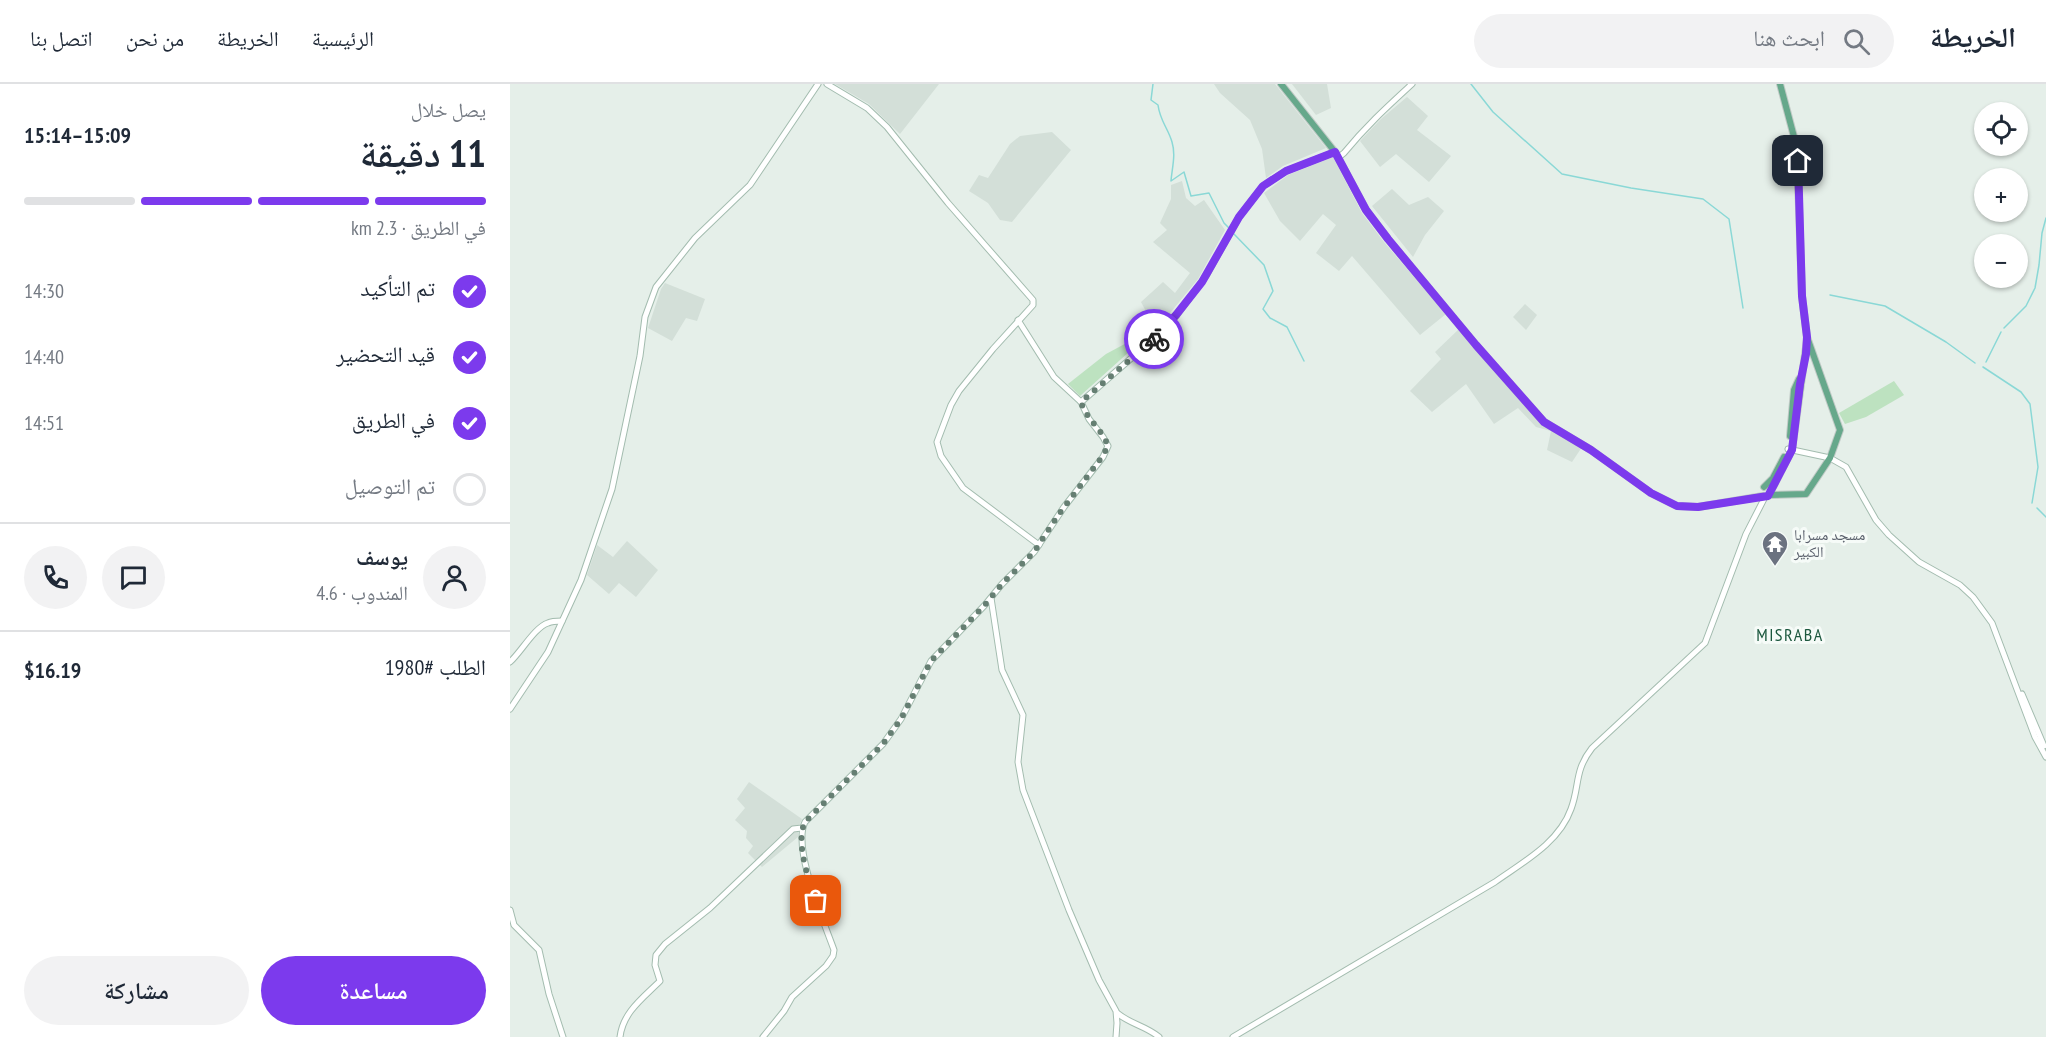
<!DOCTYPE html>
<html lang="ar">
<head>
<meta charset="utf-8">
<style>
	body { margin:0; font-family:"PT Sans Narrow","Noto Naskh Arabic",sans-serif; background:#f2f2f3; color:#1f2937; direction:rtl; height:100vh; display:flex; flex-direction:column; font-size:22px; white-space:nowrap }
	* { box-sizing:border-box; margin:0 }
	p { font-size:20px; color:#747a83 }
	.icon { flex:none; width:33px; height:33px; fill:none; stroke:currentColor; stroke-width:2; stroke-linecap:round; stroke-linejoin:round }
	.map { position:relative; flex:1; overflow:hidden; direction:ltr }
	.panel { display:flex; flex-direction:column; background:#fff; width:510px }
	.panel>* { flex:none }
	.controls { position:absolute; left:1464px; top:18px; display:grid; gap:12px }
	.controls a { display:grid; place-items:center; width:54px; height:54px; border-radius:50%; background:#fff; box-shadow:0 2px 4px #0004; font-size:30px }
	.pin { position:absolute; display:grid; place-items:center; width:51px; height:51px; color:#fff; margin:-26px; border-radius:12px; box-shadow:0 3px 9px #0006 }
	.courier { position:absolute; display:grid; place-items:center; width:60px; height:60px; margin:-30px; border:4px solid #7c3aed; border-radius:50%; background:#fff; color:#222; box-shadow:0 2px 8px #0007 }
	.head em { font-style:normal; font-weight:600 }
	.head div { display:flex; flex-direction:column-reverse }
	.head { display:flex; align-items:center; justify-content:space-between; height:102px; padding:0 24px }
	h1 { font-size:39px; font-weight:600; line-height:45px }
	.bar { display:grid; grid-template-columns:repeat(4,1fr); gap:9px 6px; align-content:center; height:72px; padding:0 24px }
	.bar i { height:8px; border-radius:4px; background:#e0e1e3 }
	.bar .active { background:#7c3aed }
	.bar p { grid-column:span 4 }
	.line { display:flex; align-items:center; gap:15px; padding:0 24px; border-top:2px solid #e0e1e3 }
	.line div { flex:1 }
	.round { display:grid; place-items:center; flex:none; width:63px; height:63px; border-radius:32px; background:#f2f2f3 }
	ol { padding:0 24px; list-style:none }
	li { display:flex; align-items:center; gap:18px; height:66px }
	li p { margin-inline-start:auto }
	li .icon { padding:6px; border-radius:50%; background:#7c3aed; color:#fff; stroke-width:4 }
	li:last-child { color:#747a83 }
	li i { width:33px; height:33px; border:3px solid #e0e1e3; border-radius:50% }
	.cta { display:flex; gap:12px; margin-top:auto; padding:12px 24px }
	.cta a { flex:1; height:69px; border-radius:36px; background:#7c3aed; color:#fff; font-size:24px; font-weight:600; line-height:69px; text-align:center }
	.cta a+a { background:#f2f2f3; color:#1f2937 }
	header { display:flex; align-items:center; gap:36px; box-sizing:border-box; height:84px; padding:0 30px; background:#fff; border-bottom:2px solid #e0e1e3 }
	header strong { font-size:28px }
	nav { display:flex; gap:33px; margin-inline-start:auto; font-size:21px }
	.search { width:420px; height:54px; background:#f2f2f3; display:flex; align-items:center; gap:15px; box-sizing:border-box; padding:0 21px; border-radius:33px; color:#747a83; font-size:22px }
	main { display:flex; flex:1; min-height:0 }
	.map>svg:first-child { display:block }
	.built { fill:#d3dfd8 }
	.green { fill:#bde2c0 }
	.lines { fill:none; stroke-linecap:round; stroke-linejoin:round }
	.stream { stroke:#8ad8d6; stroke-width:1.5 }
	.secondary-casing { stroke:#a3bcaf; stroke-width:7 }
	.primary-casing { stroke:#c1cac6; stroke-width:8 }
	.secondary { stroke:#fff; stroke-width:5 }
	.primary { stroke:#66a88b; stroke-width:6 }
	.done { stroke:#667f73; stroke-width:6; stroke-dasharray:0 10.8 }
	.route { stroke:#7c3aed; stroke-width:8 }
	.labels { text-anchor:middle; stroke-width:6; stroke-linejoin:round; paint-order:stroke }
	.worship-label { font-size:15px; fill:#5b616d; stroke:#f6fbf8; text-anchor:start }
	.quarter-label { font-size:18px; letter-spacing:1.5px; fill:#1c583e; stroke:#f6fbf8 }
</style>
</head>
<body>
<header>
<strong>الخريطة</strong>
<div class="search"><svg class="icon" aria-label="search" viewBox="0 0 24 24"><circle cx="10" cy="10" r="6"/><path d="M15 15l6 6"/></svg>ابحث هنا</div>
<nav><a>الرئيسية</a><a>الخريطة</a><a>من نحن</a><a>اتصل بنا</a></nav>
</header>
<main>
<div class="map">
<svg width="1536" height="953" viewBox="0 0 1536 953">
	<rect width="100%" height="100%" fill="#e5efe9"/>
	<g class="built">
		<polygon points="325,0 429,0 390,50 359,20"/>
		<polygon points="704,0 765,0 816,64 773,82 756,94 752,65 740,36 710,9"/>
		<polygon points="782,0 817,0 821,24 806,31"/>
		<polygon points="897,13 918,32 907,46 941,72 919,98 886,70 870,83 850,57 871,35"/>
		<polygon points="542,48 561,66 502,138 490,136 478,119 459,107 469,91 478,94 500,60 510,52"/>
		<polygon points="823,73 852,129 874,158 936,230 910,251 842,172 829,187 806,169 826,141 813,130 790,157 770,137 754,109 778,91"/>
		<polygon points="672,97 676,114 685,122 694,116 715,146 688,195 646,246 631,218 653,198 665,209 680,189 643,158 657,146 650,139 661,115 661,101"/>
		<polygon points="882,105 899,121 918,113 934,127 915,151 903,173 862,122"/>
		<polygon points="155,199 195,215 187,237 176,234 162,257 138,244 151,205"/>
		<polygon points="1015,220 1027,231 1016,246 1003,233"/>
		<polygon points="949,245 1029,337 1072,363 1062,378 1037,366 1041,347 1026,343 1008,324 984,340 956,300 922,328 900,307 931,275 925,268"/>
		<polygon points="117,457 148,486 126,513 109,499 99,510 77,491 87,461 103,473"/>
		<polygon points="239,698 292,735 288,744 288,753 252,783 238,769 243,762 236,754 237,747 225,736 235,724 227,715"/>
	</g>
	<g class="green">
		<polygon points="624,255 629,259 570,312 558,300 596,270"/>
		<polygon points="1384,297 1394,311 1356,333 1335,340 1329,329"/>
	</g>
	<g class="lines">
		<g class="stream">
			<path d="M643,0L641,16L648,21C650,37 658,44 662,58C666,71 662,84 661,97L674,88L681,112L699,109L714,139L720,145"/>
			<polyline points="961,0 983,28 1052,90 1121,104 1193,115 1219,135 1233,224"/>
			<polyline points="723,149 754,181 763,207 753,225 760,234 777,243 794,277"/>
			<polyline points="1320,211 1375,222 1436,258 1465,279"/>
			<polyline points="1494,244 1516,222 1525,204 1529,181 1532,149 1536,134"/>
			<polyline points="1476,278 1491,248"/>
			<polyline points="1473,283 1511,308 1520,320 1528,383 1522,419"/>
			<polyline points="1527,424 1536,433"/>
		</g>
		<g class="secondary-casing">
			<g id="secondary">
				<polyline points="317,0 357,24 377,43 438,119 523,216 523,221 483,265 449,307 441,321 427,358 431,372 453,404 529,461"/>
				<path d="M829,73L834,69C856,42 877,23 902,0"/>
				<polyline points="571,318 649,250 667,231 696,192 729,133 753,102 776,87 825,68"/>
				<polyline points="1278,365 1320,374 1336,383 1366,436 1379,451 1409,478 1450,501 1463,513 1482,539 1525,653 1536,673"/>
				<polyline points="481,514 492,586 513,631 508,678 513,706 559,826 589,896 606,927 607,939 606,953"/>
				<path d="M0,578C11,568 25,543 38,539C42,537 48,537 52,537"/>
				<polyline points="1512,610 1534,662"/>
				<polyline points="0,625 38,568 71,496 102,405 130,272 135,233 146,203 185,154 240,101 308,0"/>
				<polyline points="0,826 4,841 29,866 39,910 53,953"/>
				<path d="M607,929C620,940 636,942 649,953"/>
				<path d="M110,953C113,928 133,914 150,897L145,881L146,871L155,860L200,824L283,745L292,744"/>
				<path d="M253,953L274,927L282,913L316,882L323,872L324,866C314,838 282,764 295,738L373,660L391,635L421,577L474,522L492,500L524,468L554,423L593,373L598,362L593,353L579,335L571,318L544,293L508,236"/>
				<path d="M723,953L985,798C1013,778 1049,759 1061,725C1070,701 1064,687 1082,664L1195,559L1236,450L1255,413"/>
			</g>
		</g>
		<g class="primary-casing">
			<g id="primary">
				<polyline points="771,0 825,68 856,126 878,155 966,261 1034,338 1081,366 1141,409 1167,422 1188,423 1253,412"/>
				<polyline points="1280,352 1284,306 1289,295"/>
				<polyline points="1254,403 1263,394 1274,373"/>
				<polyline points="1261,407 1282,366 1297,256"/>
				<polyline points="1259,411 1296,410 1320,374 1330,346 1297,253 1292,212 1287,64 1270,0"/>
			</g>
		</g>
		<use href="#secondary" class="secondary"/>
		<use href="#primary" class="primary"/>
	</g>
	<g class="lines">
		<path class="done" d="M306,817C299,797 285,758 295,738L373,660L391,635L421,577L474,522L492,500L524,468L549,430L592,373L598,362C592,345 576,335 571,318L644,255"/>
		<polyline class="route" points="644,255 666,231 692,198 729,133 753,102 776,87 825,68 856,126 878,155 966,261 1034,338 1081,366 1141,409 1167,422 1188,423 1258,412 1282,366 1290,300 1296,270 1297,253 1292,212 1288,77"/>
	</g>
	<defs>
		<g id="temple-pin" transform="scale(1.35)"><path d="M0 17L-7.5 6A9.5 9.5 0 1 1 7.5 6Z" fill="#6b7280" stroke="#f6fbf8"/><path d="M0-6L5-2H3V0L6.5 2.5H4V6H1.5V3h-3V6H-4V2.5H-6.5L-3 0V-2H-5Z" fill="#fff"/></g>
	</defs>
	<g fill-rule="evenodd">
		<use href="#temple-pin" x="1265" y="460"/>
	</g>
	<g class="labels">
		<g class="worship-label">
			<text x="1284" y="456">مسجد مسرابا<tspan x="1284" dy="17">الكبير</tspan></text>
		</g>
		<g class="quarter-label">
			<text x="1280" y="557">MISRABA</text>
		</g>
	</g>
</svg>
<div class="controls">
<a><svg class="icon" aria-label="locate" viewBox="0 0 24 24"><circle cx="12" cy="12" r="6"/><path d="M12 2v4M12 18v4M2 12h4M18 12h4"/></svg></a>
<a>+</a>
<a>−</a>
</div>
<div class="pin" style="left:306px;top:817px;background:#ea580c"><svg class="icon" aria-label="bag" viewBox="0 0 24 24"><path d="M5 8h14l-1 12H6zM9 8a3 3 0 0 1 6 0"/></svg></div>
<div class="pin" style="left:1288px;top:77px;background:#1f2937"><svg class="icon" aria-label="home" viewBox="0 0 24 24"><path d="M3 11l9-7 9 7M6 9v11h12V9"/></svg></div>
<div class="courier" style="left:644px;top:255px"><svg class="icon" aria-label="bike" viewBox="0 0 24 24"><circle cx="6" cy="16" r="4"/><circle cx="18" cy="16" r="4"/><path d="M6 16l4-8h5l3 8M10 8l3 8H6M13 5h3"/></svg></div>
</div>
<section class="panel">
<div class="head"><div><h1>11 دقيقة</h1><p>يصل خلال</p></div><em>15:09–15:14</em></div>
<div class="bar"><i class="active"></i><i class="active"></i><i class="active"></i><i></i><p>في الطريق · 2.3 km</p></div>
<ol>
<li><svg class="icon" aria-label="check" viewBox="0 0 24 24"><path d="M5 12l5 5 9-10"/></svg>تم التأكيد<p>14:30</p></li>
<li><svg class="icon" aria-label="check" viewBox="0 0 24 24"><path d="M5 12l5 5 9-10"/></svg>قيد التحضير<p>14:40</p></li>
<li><svg class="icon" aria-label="check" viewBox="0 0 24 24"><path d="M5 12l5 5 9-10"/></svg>في الطريق<p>14:51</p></li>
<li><i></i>تم التوصيل</li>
</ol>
<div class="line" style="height:108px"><a class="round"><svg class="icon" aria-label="person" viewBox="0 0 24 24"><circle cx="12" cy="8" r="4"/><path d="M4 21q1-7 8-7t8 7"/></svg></a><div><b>يوسف</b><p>المندوب · 4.6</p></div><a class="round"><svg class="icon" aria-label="chat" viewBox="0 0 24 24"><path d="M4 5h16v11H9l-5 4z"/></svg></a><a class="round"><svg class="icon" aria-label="phone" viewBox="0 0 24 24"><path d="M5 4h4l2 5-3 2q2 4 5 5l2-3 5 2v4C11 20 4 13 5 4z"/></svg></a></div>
<div class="line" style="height:78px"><div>الطلب #1980</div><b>$16.19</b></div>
<div class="cta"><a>مساعدة</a><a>مشاركة</a></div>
</section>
</main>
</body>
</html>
